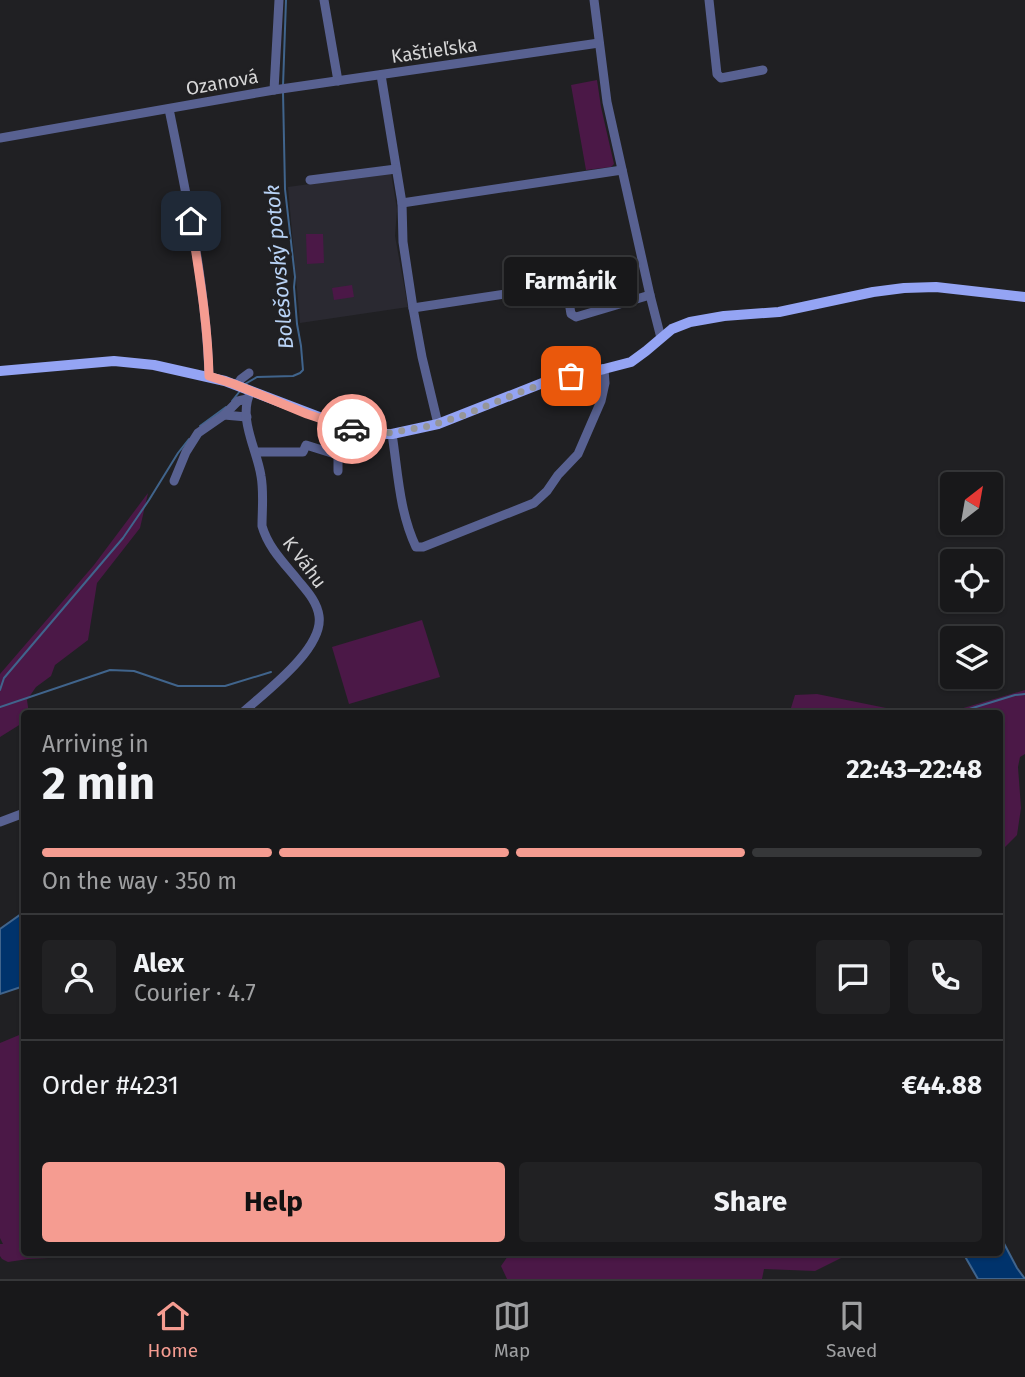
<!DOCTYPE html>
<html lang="en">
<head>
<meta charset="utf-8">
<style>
	body { margin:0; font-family:"Fira Sans",sans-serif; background:#212123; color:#f1f3f6; height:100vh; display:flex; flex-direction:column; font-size:26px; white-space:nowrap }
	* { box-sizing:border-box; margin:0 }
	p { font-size:23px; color:#9fa0a2 }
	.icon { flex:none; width:38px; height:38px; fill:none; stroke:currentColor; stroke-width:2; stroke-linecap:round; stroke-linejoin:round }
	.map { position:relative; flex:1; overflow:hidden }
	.panel { position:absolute; left:21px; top:710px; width:982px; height:546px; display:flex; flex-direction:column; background:#18181a; border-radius:7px; box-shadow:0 2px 5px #0004,0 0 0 2px #363739 }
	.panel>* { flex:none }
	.needle { width:46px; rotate:31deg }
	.buttons { position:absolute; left:940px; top:472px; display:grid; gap:14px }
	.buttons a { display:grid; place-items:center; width:63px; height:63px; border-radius:7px; background:#18181a; box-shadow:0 2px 5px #0004,0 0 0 2px #363739; font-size:35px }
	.pin { position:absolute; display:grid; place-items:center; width:60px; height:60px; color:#fff; margin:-30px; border-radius:14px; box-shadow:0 4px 10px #0006 }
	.courier { position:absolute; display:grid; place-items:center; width:70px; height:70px; margin:-35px; border:5px solid #f59c91; border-radius:50%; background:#fff; color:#222; box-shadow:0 2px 9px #0007 }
	.bubble { position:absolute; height:49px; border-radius:7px; background:#18181a; box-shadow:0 2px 5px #0004,0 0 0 2px #363739; font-size:23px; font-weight:700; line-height:49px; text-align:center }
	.headline em { font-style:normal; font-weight:700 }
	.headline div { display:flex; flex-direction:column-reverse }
	.headline { display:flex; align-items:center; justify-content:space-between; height:119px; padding:0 21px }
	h1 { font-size:46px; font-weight:700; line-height:52px }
	.bar { display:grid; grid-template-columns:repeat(4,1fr); gap:10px 7px; align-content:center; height:84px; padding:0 21px }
	.bar i { height:9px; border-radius:5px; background:#363739 }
	.bar .active { background:#f59c91 }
	.bar p { grid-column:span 4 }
	.line { display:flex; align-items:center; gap:18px; padding:0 21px; border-top:2px solid #363739 }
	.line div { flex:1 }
	.round { display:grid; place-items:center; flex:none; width:74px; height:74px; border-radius:7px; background:#212123 }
	.action { display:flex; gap:14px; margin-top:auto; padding:14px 21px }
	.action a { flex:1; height:80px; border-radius:7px; background:#f59c91; color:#111; font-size:28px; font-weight:700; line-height:80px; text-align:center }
	.action a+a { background:#212123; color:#f1f3f6 }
	.tabs { display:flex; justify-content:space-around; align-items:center; height:98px; border-top:2px solid #363739; background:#18181a; font-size:19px; color:#9fa0a2 }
	.tabs a { display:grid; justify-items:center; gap:4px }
	.tabs .active { color:#f59c91 }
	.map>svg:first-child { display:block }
	.built { fill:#2a2931 }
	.green { fill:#4b1847 }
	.water { fill:#00336c; stroke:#40648c; stroke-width:2 }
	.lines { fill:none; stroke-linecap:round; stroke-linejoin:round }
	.stream { stroke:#40648c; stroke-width:2 }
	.minor { stroke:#586191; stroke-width:9 }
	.major { stroke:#94a4f4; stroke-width:10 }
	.done { stroke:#969698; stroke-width:7; stroke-dasharray:0 12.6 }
	.route { stroke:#f59c91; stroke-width:9 }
	.labels { text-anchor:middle; stroke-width:5; stroke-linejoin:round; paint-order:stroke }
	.street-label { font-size:19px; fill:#d6d6d7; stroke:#202023 }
	.water-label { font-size:21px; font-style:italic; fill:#b8d2f5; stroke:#202023 }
</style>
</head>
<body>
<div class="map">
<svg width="1025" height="1279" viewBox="0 0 1025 1279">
	<rect width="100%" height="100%" fill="#202023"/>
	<polygon class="built" points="391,173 397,209 395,236 408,307 300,323 288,187"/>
	<g class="green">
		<polygon points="597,80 601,107 614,164 611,167 586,170 571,85"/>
		<polygon points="306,234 323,234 324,263 307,264"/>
		<polygon points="352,285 354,297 334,300 332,288"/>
		<polygon points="148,493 140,528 97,583 88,640 55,665 51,676 36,687 27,700 29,714 24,714 24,722 0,737 0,674 94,565"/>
		<polygon points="422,620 440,677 349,704 332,647"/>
		<polygon points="1025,690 1025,754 1020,757 1018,767 1021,808 1017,835 1004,848 999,848 999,714 800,714 791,708 795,695 817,694 896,710 943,714"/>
		<polygon points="24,1033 24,1253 263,1253 70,1257 28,1259 8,1262 2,1259 0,1256 0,1244 3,1244 0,1238 0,1043"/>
		<polygon points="510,1253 843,1253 841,1258 815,1271 764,1269 762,1279 507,1279 501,1266"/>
	</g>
	<g class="water">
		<polygon points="24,912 24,986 0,994 0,929"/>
		<polygon points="999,1234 1017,1268 1025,1279 978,1279 963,1253 999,1253"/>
	</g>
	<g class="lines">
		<g class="stream">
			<polyline points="283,86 286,0"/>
			<polyline points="245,384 257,377 293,376 300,373 303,370 301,346 297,324 294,287 295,277 285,189 283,92"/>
			<polyline points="232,401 240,391"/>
			<polyline points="200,426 226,407"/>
			<polyline points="0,690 4,678 123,538 149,500 178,453 189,439"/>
			<polyline points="0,707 110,670 134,671 178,686 225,686 271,672"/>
			<polyline points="807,710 832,714"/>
			<polyline points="953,714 1015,695 1025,694"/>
		</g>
		<g class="minor">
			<polyline points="324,0 338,81"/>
			<polyline points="594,0 607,102 650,295 661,338"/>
			<polyline points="709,0 717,74 721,78 763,70"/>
			<polyline points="381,75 402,203 403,242 413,308 422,357 438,424"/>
			<polyline points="274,90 599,43"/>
			<path d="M169,109C187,197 206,286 209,376"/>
			<polyline points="0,138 274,90 279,0"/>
			<polyline points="310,180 396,169"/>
			<polyline points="402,203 622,170"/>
			<path d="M413,308L558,286C569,290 569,303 571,314L576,317L650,295"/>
			<polyline points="237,385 241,379 249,373"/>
			<polyline points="224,415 247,417"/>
			<path d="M392,434C398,472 399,511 416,547H423L534,503L547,491L558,475L578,454L601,401L605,383L604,369"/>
			<polyline points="256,452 303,452 306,445 338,455 338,471"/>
			<polyline points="174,481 186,452 198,433 224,415 238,401 247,399"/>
			<path d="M241,714C264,693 324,649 319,616C317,601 306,590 297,579C283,562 268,547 262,526C262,510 264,492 261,476C257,449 237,418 251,391"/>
			<polyline points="0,822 24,813"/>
		</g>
		<polyline class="major" points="0,371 114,361 154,365 225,381 348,428 382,434 392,434 438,424 545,382 604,369 631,362 646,351 672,329 690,322 724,316 779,312 873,292 904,288 936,287 1025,297"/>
	</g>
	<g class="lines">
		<polyline class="done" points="352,429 382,434 429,426 464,415 525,390 571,376"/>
		<path class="route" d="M191,221C199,273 208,324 209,376L234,384L307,414L352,429"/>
	</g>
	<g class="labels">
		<g class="street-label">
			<text transform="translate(434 50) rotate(-8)" y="7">Kaštieľska</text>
			<text transform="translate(222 82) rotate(-10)" y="7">Ozanová</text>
			<text transform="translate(305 562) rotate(53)" y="7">K Váhu</text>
		</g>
		<g class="water-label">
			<text transform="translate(279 267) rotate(-95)" y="7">Bolešovský potok</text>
		</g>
	</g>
</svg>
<div class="buttons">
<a><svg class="needle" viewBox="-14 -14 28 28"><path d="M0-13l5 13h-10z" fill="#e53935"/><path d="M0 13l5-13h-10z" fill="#9fa0a2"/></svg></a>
<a><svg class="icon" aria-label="locate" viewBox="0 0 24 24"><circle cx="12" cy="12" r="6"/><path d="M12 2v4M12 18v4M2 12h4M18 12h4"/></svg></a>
<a><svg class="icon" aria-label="layers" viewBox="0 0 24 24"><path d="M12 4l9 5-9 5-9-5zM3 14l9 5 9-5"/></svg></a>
</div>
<div class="pin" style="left:571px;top:376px;background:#ea580c"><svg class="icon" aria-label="bag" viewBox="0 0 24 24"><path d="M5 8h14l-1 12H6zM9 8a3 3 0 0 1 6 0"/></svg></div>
<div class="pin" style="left:191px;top:221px;background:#1f2937"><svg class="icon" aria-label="home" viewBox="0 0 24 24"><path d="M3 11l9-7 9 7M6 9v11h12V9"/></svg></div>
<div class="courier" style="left:352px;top:429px"><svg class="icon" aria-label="car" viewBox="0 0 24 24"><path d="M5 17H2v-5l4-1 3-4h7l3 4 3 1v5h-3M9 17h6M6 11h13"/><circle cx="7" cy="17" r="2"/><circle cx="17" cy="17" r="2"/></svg></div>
<div class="bubble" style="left:504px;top:257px;width:133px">Farmárik</div>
<section class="panel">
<div class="headline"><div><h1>2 min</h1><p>Arriving in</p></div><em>22:43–22:48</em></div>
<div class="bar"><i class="active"></i><i class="active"></i><i class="active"></i><i></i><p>On the way · 350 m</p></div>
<div class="line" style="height:126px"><a class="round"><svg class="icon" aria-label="person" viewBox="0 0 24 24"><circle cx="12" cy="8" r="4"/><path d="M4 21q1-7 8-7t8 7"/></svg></a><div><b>Alex</b><p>Courier · 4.7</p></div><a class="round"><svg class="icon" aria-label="chat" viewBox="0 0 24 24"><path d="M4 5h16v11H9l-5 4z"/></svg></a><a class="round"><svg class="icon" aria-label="phone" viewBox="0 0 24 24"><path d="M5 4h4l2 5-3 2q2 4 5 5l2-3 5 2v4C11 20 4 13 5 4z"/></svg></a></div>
<div class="line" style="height:91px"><div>Order #4231</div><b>€44.88</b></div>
<div class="action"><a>Help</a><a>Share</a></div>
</section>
</div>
<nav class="tabs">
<a class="active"><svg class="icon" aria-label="home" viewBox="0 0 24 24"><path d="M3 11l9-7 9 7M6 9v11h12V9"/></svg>Home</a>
<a><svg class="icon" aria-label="map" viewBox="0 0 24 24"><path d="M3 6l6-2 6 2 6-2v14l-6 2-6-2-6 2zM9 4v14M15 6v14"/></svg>Map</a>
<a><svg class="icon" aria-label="saved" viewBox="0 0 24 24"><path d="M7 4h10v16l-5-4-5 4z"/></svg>Saved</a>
</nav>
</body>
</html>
